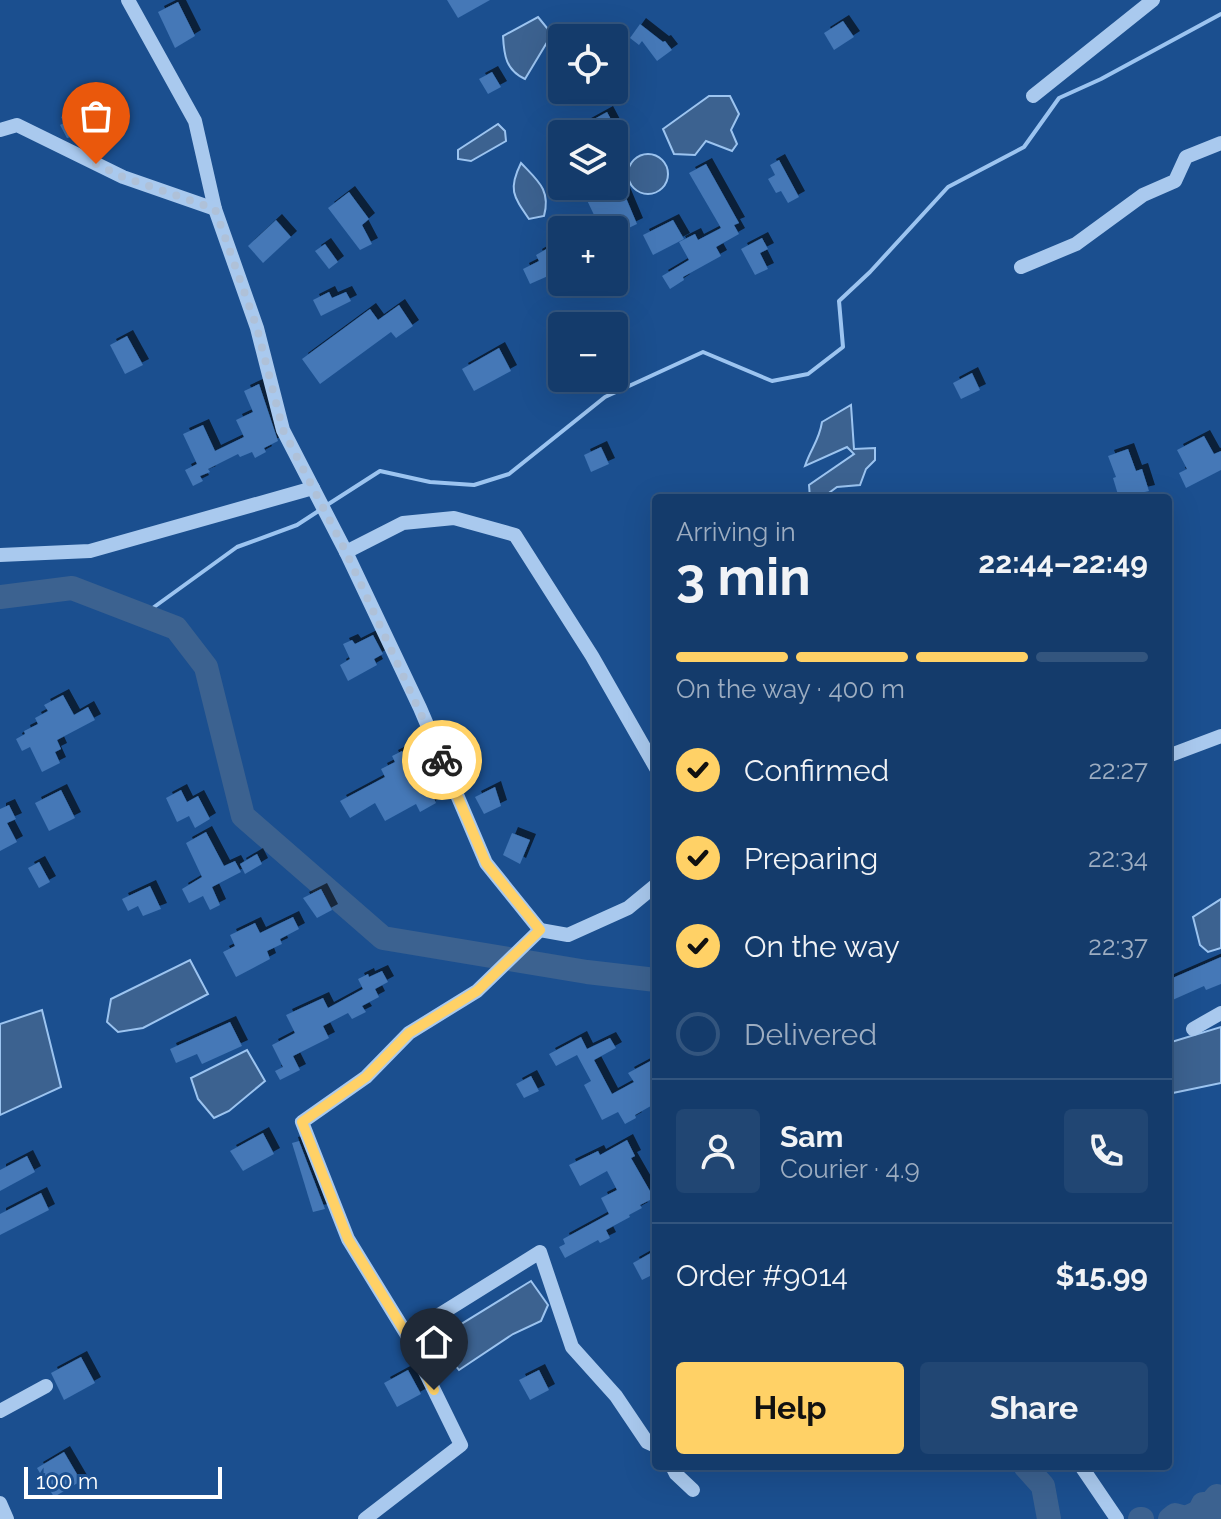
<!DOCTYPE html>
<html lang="en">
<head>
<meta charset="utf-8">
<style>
	body { margin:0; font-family:Raleway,sans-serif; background:#214673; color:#f1f3f6; height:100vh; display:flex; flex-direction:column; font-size:30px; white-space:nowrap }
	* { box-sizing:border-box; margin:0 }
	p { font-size:26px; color:#9dadc1 }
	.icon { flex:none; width:44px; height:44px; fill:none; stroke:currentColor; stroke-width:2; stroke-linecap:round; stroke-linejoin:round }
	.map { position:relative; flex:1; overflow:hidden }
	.sheet { position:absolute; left:652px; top:494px; width:520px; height:976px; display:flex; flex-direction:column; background:#143b6b; border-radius:8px; box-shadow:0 8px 32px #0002,0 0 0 2px #33557e }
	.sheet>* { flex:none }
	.controls { position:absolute; left:548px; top:24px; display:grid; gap:16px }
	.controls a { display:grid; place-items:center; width:80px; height:80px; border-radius:8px; background:#143b6b; box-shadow:0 8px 32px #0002,0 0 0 2px #33557e; font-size:40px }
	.scale { position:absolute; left:24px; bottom:20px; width:198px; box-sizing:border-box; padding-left:8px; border:4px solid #fff; border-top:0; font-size:22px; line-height:28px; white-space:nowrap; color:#fff; -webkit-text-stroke:6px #1b4f8f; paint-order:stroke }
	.pin { position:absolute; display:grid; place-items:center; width:68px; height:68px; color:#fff; margin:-82px -34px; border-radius:50% 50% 50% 0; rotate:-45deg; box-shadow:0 0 8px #0007 }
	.pin .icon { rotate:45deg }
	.courier { position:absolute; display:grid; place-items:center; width:80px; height:80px; margin:-40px; border:6px solid #ffd166; border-radius:50%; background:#fff; color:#222; box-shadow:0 2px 10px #0007 }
	.headline em { font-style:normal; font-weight:700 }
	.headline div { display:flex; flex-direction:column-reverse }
	.headline { display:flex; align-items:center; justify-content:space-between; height:136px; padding:0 24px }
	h1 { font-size:52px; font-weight:700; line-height:60px }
	.bar { display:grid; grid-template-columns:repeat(4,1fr); gap:12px 8px; align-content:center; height:96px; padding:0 24px }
	.bar i { height:10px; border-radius:6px; background:#33557e }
	.bar .selected { background:#ffd166 }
	.bar p { grid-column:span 4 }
	.line { display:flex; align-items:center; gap:20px; padding:0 24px; border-top:2px solid #33557e }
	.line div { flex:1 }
	.round { display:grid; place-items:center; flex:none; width:84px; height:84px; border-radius:8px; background:#214673 }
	ol { padding:0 24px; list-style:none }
	li { display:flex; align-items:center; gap:24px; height:88px }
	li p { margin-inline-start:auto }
	li .icon { padding:8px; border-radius:50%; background:#ffd166; color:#111; stroke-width:4 }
	li:last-child { color:#9dadc1 }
	li i { width:44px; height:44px; border:4px solid #33557e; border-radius:50% }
	.primary-button { display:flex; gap:16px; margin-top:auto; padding:16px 24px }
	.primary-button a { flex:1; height:92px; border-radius:8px; background:#ffd166; color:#111; font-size:32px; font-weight:700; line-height:92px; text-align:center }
	.primary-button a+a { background:#214673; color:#f1f3f6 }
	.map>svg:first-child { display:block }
	.water { fill:#3c6290; stroke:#9cc4f0; stroke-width:2 }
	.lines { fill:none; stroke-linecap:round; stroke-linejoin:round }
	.stream { stroke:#9cc4f0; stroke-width:4 }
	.river { stroke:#3c6290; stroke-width:24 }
	.building { fill:#4478b7; filter:url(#shadow) }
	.minor { stroke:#a9c9ee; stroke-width:14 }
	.done { stroke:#afc1d8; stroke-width:8; stroke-dasharray:0 14.4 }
	.route { stroke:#ffd166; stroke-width:10 }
</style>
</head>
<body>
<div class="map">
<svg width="1221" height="1519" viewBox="0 0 1221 1519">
	<defs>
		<filter id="shadow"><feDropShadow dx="6" dy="-6" stdDeviation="0" flood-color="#0009"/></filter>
	</defs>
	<rect width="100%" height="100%" fill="#1b4f8f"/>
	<g class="water">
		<path d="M538,17L552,34L525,79C506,70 504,56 503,36Z"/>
		<polygon points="709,96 730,96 739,114 731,130 737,144 732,151 706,141 695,155 674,154 663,129"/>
		<polygon points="498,124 505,131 506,141 471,161 458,159 458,150"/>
		<circle cx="648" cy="174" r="20"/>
		<path d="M521,163C538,181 551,190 544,216L529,219C513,196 508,189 521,163Z"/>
		<path d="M851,405L854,449L875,448V460L866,469L860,485L837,487L822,498H810L809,485L854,454L847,447L805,466C811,448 819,441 822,422Z"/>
		<polygon points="1221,899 1221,948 1208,952 1200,945 1193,917"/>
		<polygon points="190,960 208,994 143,1028 118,1032 107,1022 111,999"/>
		<polygon points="42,1010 61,1087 0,1115 0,1024"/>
		<polygon points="1221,1027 1221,1083 1168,1094 1168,1043"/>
		<polygon points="247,1050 265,1081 229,1111 214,1118 198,1099 191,1078"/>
		<polygon points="531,1281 548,1305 541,1321 513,1334 459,1370 444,1351 450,1331"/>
	</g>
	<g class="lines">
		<g class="stream">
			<polyline points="327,505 380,471 430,482 474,485 509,474 605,397 703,352 772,381 808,374 843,347 839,301 870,272 948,187 1024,147 1059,98 1101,79 1221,14"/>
			<polyline points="143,615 237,547 297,525 320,510"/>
		</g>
		<g class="river">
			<polyline points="0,597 72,588 176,628 206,667 243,816 383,938 587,972 656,980"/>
			<polyline points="1025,1466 1043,1486 1049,1519"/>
			<polyline points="1140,1519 1142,1519"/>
			<polyline points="1170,1519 1175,1515 1186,1518 1199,1512 1203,1504 1210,1504 1217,1496 1218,1519"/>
		</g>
	</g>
	<g class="building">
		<polygon points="447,0 490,0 458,18"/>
		<polygon points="178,2 195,36 175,48 158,12"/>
		<polygon points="843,21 854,37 834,50 824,33"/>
		<polygon points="640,24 663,42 665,41 672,50 657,61 642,41 639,45 630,38"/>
		<polygon points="492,72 501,87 488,94 479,79"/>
		<polygon points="77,109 86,126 89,124 94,134 76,143 72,137 67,138 60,125 64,123 61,117"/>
		<polygon points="607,112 615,127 602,134 567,134"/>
		<polygon points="779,160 799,197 788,203 781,191 776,193 768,179 775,175 770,165"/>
		<polygon points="706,164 739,223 734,225 739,234 716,247 721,256 683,277 684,280 670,289 662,276 689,260 679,242 695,234 698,240 721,228 689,173"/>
		<polygon points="559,186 621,186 637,224 614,235 614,230 596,230 591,220 595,217 584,194 568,202"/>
		<polygon points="349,192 369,219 362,225 372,244 360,250 328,208"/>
		<polygon points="276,220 291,237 263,263 248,246"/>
		<polygon points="673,220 684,239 653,255 643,235"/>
		<polygon points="762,238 768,249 760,253 768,269 755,275 741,249"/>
		<polygon points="562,240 562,281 554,286 548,276 530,284 523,269 539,261 536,255"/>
		<polygon points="325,244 338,262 329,269 315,251"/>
		<polygon points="329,292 332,298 346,292 351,301 321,316 313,300"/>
		<polygon points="399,305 413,326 396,338 391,332 320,384 302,359 370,309 378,320"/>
		<polygon points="127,336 143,365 125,374 110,345"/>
		<polygon points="499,348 511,371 474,391 462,369"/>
		<polygon points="972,373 980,390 961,399 953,383"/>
		<polygon points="259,384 278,441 264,448 266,452 255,458 252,452 240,457 238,454 208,469 210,472 200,476 203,481 193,486 185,470 197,464 183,434 203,425 215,451 244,437 236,420 253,412 244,391"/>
		<polygon points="1204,436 1214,454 1221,451 1221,470 1186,488 1179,473 1187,469 1177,450"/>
		<polygon points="601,447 609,464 591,472 584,455"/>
		<polygon points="1128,449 1136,471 1142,469 1149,491 1119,498 1113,478 1116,477 1108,456"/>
		<polygon points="373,635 383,654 374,659 377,665 348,681 340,665 350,659 343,644 352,640 355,644"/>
		<polygon points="63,695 74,715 88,707 95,720 57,740 61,749 55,752 60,763 42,772 30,747 22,751 16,739 25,734 24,731 38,724 35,718 48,711 44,705"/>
		<polygon points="402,751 426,795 431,792 436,803 420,812 416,804 385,821 375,803 350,818 340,801 385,777 381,769 395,762 392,756"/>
		<polygon points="495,787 501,806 484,814 475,797"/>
		<polygon points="61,790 75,818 49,831 35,803"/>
		<polygon points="181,790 187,802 198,796 210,819 195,828 189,816 177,822 166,798"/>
		<polygon points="9,805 16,819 7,823 17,842 0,851 0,809"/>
		<polygon points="206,832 224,866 235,861 241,872 212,887 220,905 210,910 203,896 189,903 182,889 202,877 186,843"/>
		<polygon points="512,833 530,840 520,864 503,855"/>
		<polygon points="257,854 262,864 245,874 240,864"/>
		<polygon points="39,862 50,882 39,888 28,868"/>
		<polygon points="150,886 161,909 143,916 138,906 128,911 122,899"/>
		<polygon points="321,889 332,910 317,918 303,898"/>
		<polygon points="293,917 299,929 280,939 282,944 267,951 270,959 236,977 223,952 235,946 230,935 255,923 260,933"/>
		<polygon points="1221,957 1221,984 1206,990 1204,986 1168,1002 1168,980"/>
		<polygon points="382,971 388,982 375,989 379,997 362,1006 366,1012 352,1019 348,1013 323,1026 329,1038 293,1056 300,1070 280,1080 275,1071 283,1067 272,1045 295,1033 286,1015 323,998 328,1008 363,989 358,979 368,974 369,977"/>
		<polygon points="230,1022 242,1046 202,1064 197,1054 176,1063 170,1049"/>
		<polygon points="581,1037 587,1049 610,1038 616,1048 594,1060 612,1094 634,1082 628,1073 656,1058 656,1103 635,1115 636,1118 625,1124 618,1112 602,1120 584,1085 591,1081 577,1055 556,1066 549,1054"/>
		<polygon points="531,1076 539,1091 524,1098 516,1084"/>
		<polygon points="263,1133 274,1154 243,1171 230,1151"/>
		<polygon points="627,1140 635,1156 631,1158 654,1198 640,1205 642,1208 629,1215 630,1217 606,1230 610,1238 600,1243 598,1240 565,1258 559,1247 565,1244 563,1239 609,1214 601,1198 617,1190 607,1171 580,1186 569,1165 598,1151 600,1155"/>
		<polygon points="299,1141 325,1209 313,1212 292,1143"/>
		<polygon points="27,1156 35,1172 0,1191 0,1170"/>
		<polygon points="41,1193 49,1210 0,1235 0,1214"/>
		<polygon points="656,1250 656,1273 642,1280 633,1263"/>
		<polygon points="81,1357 95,1383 64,1400 51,1373"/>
		<polygon points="408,1370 421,1394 397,1407 384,1383"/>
		<polygon points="539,1370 549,1390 530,1400 519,1380"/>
		<polygon points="64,1452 81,1481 54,1497 37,1468"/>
	</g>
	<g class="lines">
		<g class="minor">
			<polyline points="128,0 195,121 215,209 257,328 283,430 346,552 420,708 486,863 540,930"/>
			<polyline points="1033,96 1153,0"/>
			<polyline points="0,130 17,125 123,177 215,209"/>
			<polyline points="1021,267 1076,244 1143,195 1175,181 1186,157 1221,143"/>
			<polyline points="346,552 403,523 454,518 515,535 592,656 656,768"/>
			<polyline points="0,555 90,551 313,488"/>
			<polyline points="1168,756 1221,736"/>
			<polyline points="1193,1029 1221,1013"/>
			<polyline points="407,1335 540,1252 572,1347 616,1396 647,1442 656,1446"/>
			<polyline points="0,1411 46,1386"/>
			<polyline points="672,1466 676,1474 693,1490"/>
			<polyline points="1081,1466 1117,1519"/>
			<polyline points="0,1503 7,1519"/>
			<polyline points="365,1519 461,1445 407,1335 348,1239 302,1122 366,1077 409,1033 477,991 540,930 568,935 628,908 656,885"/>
		</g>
	</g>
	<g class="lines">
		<polyline class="done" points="96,164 123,177 215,209 257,328 283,430 346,552 442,760"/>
		<polyline class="route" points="434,1390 407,1335 348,1239 302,1122 366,1077 409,1033 477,991 540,930 486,863 442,760"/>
	</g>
</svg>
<div class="controls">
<a><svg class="icon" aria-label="locate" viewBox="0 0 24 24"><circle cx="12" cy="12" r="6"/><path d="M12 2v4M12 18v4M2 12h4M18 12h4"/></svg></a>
<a><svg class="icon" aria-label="layers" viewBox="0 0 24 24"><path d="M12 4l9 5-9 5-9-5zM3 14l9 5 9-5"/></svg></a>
<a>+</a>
<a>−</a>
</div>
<div class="scale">100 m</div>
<div class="pin" style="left:96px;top:164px;background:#ea580c"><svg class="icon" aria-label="bag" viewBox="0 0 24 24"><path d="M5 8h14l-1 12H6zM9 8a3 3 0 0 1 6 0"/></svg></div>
<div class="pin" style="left:434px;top:1390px;background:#1f2937"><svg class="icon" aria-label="home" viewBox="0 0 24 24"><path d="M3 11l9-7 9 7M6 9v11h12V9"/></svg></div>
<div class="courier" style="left:442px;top:760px"><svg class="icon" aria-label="bike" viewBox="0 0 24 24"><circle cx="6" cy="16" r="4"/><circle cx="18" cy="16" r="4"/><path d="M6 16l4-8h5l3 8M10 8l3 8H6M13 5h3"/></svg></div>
<section class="sheet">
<div class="headline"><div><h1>3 min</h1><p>Arriving in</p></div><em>22:44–22:49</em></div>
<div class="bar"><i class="selected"></i><i class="selected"></i><i class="selected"></i><i></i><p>On the way · 400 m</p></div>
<ol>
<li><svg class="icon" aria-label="check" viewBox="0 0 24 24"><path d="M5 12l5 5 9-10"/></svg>Confirmed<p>22:27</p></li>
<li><svg class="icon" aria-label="check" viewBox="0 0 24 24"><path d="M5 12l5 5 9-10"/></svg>Preparing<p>22:34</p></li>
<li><svg class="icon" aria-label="check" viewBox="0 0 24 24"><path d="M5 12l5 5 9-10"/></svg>On the way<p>22:37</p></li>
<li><i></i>Delivered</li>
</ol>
<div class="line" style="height:144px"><a class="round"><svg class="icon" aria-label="person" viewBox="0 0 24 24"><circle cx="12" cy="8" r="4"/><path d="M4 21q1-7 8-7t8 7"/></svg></a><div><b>Sam</b><p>Courier · 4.9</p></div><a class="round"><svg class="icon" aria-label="phone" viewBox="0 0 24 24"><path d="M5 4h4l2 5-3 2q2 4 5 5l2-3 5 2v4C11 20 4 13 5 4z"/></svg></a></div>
<div class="line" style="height:104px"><div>Order #9014</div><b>$15.99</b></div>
<div class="primary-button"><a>Help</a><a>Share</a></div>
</section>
</div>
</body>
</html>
